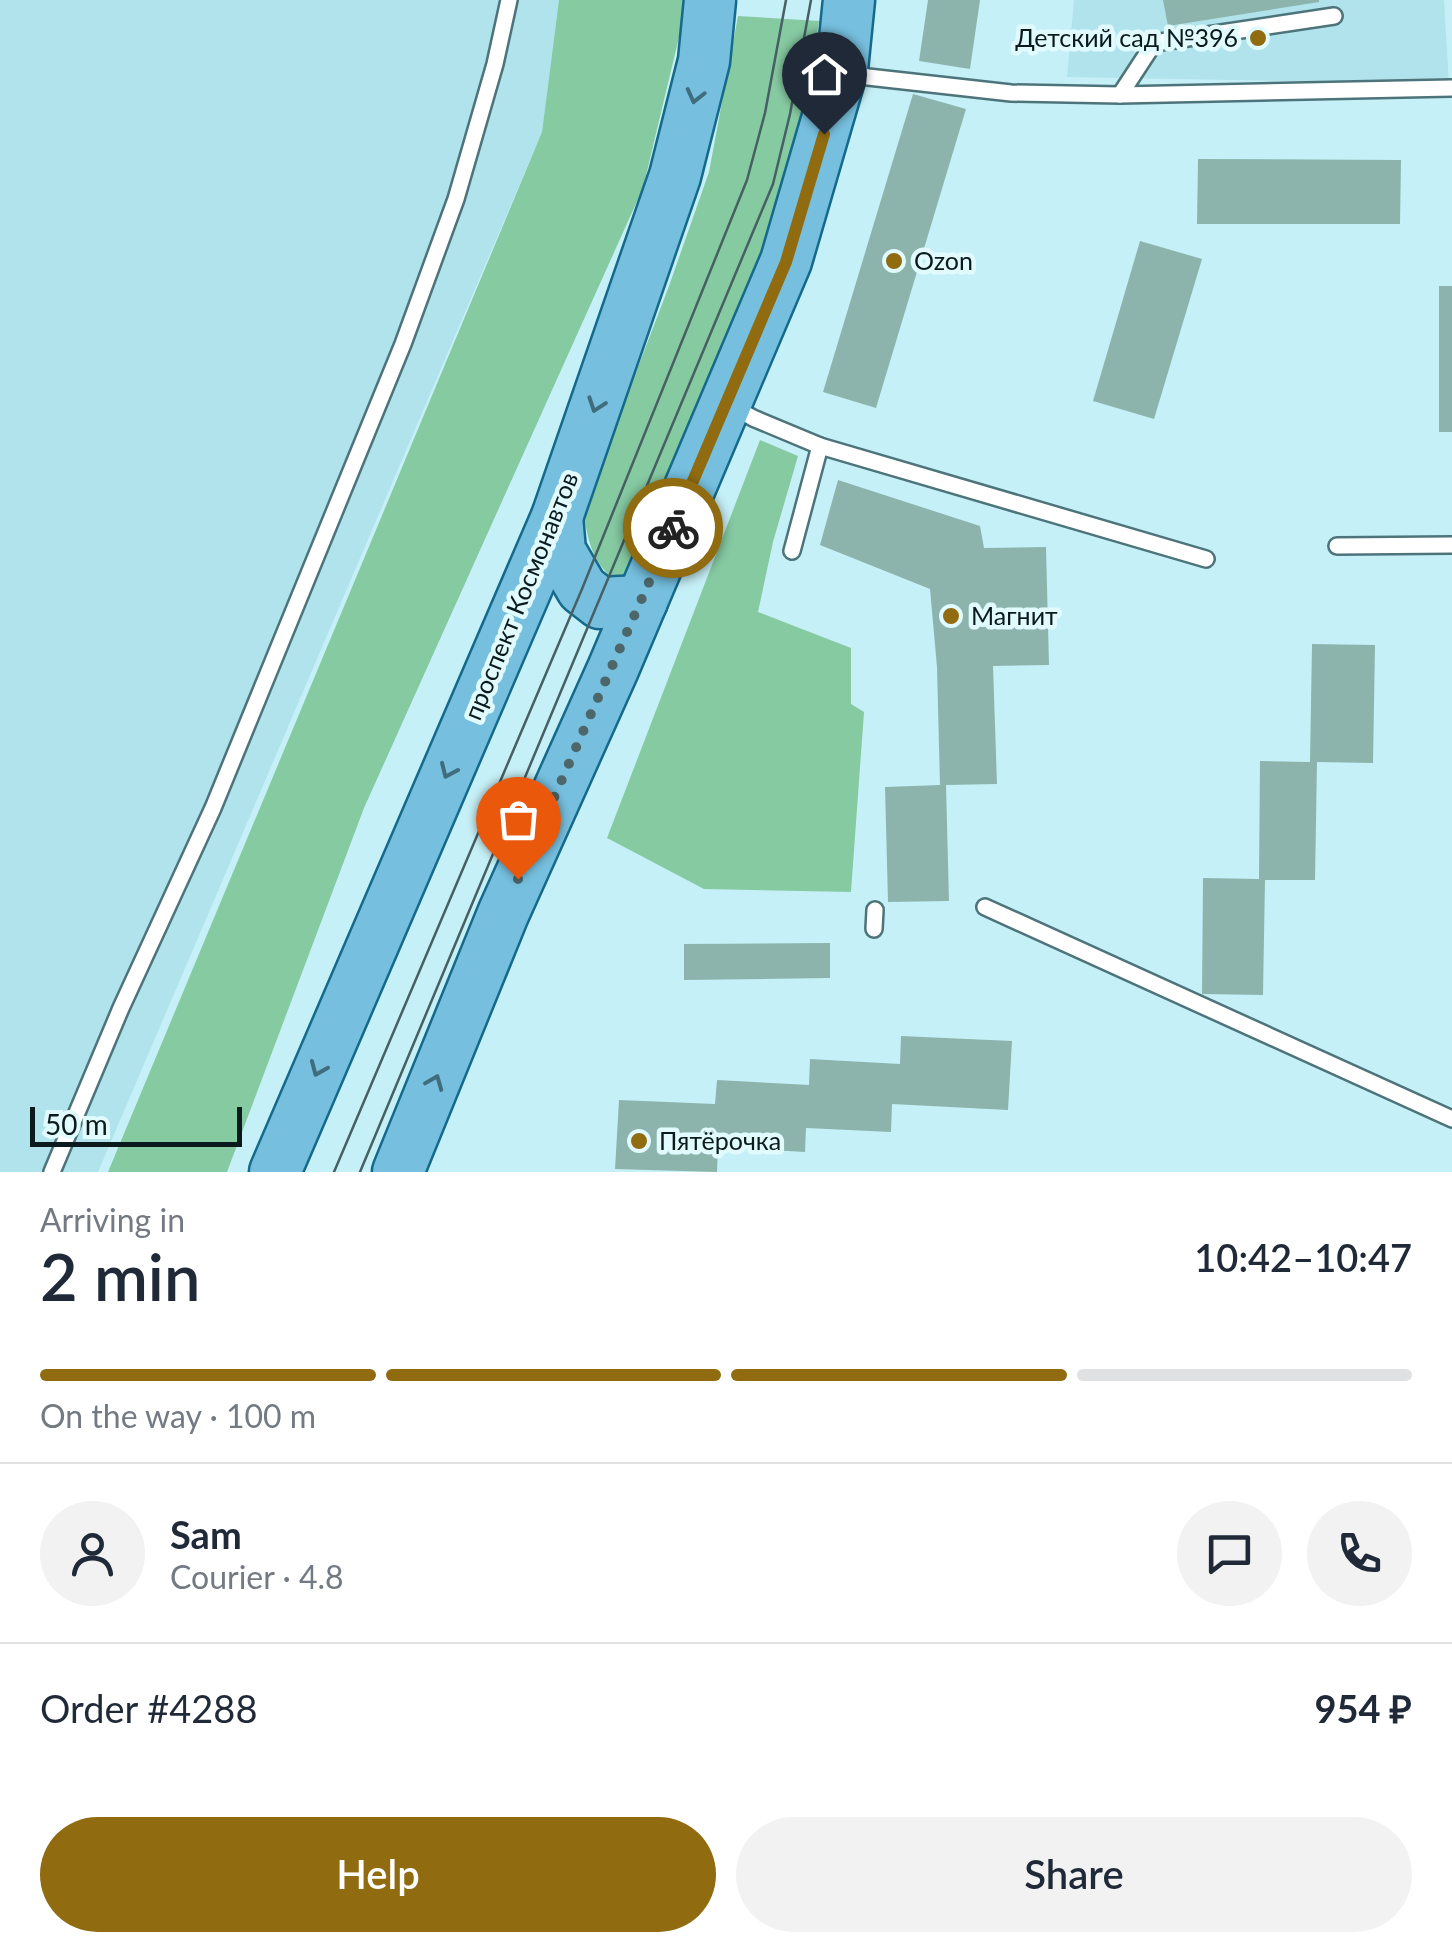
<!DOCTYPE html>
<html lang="en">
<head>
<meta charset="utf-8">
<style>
	body { margin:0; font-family:Lato,sans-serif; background:#f2f2f3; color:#1f2937; height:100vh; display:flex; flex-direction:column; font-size:38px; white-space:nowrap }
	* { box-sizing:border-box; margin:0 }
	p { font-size:32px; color:#747a83 }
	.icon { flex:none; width:55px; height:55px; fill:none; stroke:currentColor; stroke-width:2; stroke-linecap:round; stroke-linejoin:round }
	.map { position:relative; height:1172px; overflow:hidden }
	.details { display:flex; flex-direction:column; background:#fff; flex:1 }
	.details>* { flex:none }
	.scale { position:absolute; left:30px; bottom:25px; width:212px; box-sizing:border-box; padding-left:10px; border:5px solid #0b1b1d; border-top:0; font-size:28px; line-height:35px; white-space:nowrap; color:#0b1b1d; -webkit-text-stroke:8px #e1fafe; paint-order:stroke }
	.pin { position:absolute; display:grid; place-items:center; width:85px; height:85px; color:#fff; margin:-102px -42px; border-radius:50% 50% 50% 0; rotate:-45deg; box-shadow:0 0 10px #0007 }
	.pin .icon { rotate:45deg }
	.courier { position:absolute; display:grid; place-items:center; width:100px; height:100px; margin:-50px; border:8px solid #906b10; border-radius:50%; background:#fff; color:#222; box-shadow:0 2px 12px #0007 }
	.summary em { font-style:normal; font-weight:600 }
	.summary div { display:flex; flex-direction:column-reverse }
	.summary { display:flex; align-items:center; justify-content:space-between; height:170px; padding:0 40px }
	h1 { font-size:65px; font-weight:600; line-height:75px }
	.bar { display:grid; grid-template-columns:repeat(4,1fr); gap:15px 10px; align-content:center; height:120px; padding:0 40px }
	.bar i { height:12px; border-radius:8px; background:#e0e1e3 }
	.bar .selected { background:#906b10 }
	.bar p { grid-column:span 4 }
	.line { display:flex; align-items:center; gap:25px; padding:0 40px; border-top:2px solid #e0e1e3 }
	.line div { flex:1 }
	.round { display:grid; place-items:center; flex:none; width:105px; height:105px; border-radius:52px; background:#f2f2f3 }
	.primary-button { display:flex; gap:20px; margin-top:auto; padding:20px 40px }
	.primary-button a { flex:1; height:115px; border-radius:60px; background:#906b10; color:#fff; font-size:40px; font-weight:600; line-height:115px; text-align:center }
	.primary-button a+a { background:#f2f2f3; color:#1f2937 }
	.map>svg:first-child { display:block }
	.built { fill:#b0e3eb }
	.green { fill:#86caa2 }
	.building { fill:#8cb4ad }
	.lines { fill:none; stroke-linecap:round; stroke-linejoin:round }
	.service-casing { stroke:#4d747a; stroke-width:20 }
	.primary-casing { stroke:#156a8c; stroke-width:55 }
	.service { stroke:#fff; stroke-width:15 }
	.primary { stroke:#76bfde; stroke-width:50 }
	.tram { stroke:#476063; stroke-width:2.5 }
	.oneway { stroke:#406d7e }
	.done { stroke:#4c6669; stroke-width:10; stroke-dasharray:0 18 }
	.route { stroke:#906b10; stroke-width:12 }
	.poi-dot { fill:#906b10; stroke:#e1fafe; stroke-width:4 }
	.labels { text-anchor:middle; stroke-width:9; stroke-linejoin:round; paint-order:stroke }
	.poi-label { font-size:25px; fill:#0b1b1d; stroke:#e1fafe; text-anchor:start }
	.street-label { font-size:25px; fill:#0b1b1d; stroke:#e1fafe }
</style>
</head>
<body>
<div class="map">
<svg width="1452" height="1172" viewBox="0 0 1452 1172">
	<rect width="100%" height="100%" fill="#c6f0f7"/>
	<g class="built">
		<polygon points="0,0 559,0 542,132 98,1172 0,1172"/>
		<polygon points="1074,0 1444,0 1449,84 1067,77"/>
	</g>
	<g class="green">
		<polygon points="559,0 686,0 685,12 643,188 364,808 227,1172 108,1172 542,132"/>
		<path d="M738,16L819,21L803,120L775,223L622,587C592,562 590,549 583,511L669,286L709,172Z"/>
		<polygon points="760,440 798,456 773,542 758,612 851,648 851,704 864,712 851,892 704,889 607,838"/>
	</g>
	<g class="building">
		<polygon points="928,0 980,0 970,69 919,61"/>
		<polygon points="1163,0 1319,0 1319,2 1168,26"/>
		<polygon points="913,94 966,109 876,408 823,392"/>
		<polygon points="1198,159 1401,160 1400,224 1197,224"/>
		<polygon points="1140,241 1202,259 1154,419 1093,401"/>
		<rect x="1439" y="286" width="13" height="146"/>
		<polygon points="838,480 980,526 984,548 1046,547 1049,665 993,666 997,784 946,785 949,901 888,902 885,787 940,785 937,667 930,589 820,545"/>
		<polygon points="1312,644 1375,645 1373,763 1317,762 1315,880 1265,880 1263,995 1202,994 1203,878 1259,879 1260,761 1310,762"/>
		<polygon points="830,943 830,978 684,980 684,944"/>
		<polygon points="901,1036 1012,1041 1008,1110 892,1104 891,1132 806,1128 805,1152 718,1147 717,1172 615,1169 619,1100 715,1104 717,1080 809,1085 810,1059 900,1064"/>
	</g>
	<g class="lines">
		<g class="service-casing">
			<g id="service">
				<polyline points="848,71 868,77 1011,93 1120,95 1452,88"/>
				<polyline points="1120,95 1154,43 1334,16"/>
				<polyline points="730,405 753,418 820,446 1206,559"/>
				<polyline points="1337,546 1452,545"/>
				<polyline points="792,551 820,446"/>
				<polyline points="985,907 1452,1119"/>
				<polyline points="874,929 875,910"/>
				<polyline points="52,1172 121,1008 213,808 403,344 456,199 495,64 509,0"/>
			</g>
		</g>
		<g class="primary-casing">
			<g id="primary">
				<polyline points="557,517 560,551 582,589 600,603 642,601"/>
				<polyline points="275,1172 557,517 675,176 704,61 710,0"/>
				<polyline points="398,1172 503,914 613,669 786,261 842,69 849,0"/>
			</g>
		</g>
		<use href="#service" class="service"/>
		<use href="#primary" class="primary"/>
		<g class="tram">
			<polyline points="334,1172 582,589 747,180 765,113 786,0"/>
			<polyline points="360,1172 773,184 790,114 811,0"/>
		</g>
	</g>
	<defs><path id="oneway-chevron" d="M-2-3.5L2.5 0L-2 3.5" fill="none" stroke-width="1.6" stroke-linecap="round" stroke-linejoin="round" transform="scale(2.5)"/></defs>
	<g class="oneway">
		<use href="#oneway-chevron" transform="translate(695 96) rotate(104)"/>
		<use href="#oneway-chevron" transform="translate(596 405) rotate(109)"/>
		<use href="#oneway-chevron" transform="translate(448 771) rotate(114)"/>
		<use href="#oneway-chevron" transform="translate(318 1069) rotate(113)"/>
		<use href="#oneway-chevron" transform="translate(435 1082) rotate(-68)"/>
	</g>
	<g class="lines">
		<polyline class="done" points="518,879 673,528"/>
		<polyline class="route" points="673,528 786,262 824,134"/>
	</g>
	<g class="poi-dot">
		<circle cx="1258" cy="38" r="10"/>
		<circle cx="894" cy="261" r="10"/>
		<circle cx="951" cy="616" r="10"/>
		<circle cx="639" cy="1141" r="10"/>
	</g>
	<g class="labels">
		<g class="poi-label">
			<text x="1238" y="47" text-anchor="end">Детский сад №396</text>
			<text x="914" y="270">Ozon</text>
			<text x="971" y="625">Магнит</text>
			<text x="659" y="1150">Пятёрочка</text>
		</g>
		<g class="street-label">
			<text transform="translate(521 596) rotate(-68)" y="9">проспект Космонавтов</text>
		</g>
	</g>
</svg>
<div class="scale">50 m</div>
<div class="pin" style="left:518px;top:879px;background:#ea580c"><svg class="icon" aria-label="bag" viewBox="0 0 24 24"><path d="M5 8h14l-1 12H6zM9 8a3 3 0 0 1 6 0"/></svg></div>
<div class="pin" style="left:824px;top:134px;background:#1f2937"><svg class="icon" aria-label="home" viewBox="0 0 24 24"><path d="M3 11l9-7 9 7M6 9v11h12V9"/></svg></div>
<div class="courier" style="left:673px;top:528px"><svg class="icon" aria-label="bike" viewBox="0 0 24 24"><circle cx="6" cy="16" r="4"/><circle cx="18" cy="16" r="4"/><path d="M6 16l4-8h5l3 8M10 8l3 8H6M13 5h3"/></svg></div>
</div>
<section class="details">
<div class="summary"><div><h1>2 min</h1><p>Arriving in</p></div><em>10:42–10:47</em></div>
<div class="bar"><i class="selected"></i><i class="selected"></i><i class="selected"></i><i></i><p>On the way · 100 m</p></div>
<div class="line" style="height:180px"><a class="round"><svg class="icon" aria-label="person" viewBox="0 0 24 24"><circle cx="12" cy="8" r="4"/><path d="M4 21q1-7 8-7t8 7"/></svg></a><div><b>Sam</b><p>Courier · 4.8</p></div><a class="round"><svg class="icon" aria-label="chat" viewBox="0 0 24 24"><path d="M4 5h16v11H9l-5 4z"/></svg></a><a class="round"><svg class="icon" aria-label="phone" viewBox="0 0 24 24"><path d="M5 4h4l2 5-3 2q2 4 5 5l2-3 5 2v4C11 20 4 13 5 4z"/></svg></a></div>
<div class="line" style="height:130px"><div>Order #4288</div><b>954 ₽</b></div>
<div class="primary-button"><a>Help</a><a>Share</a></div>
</section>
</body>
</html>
